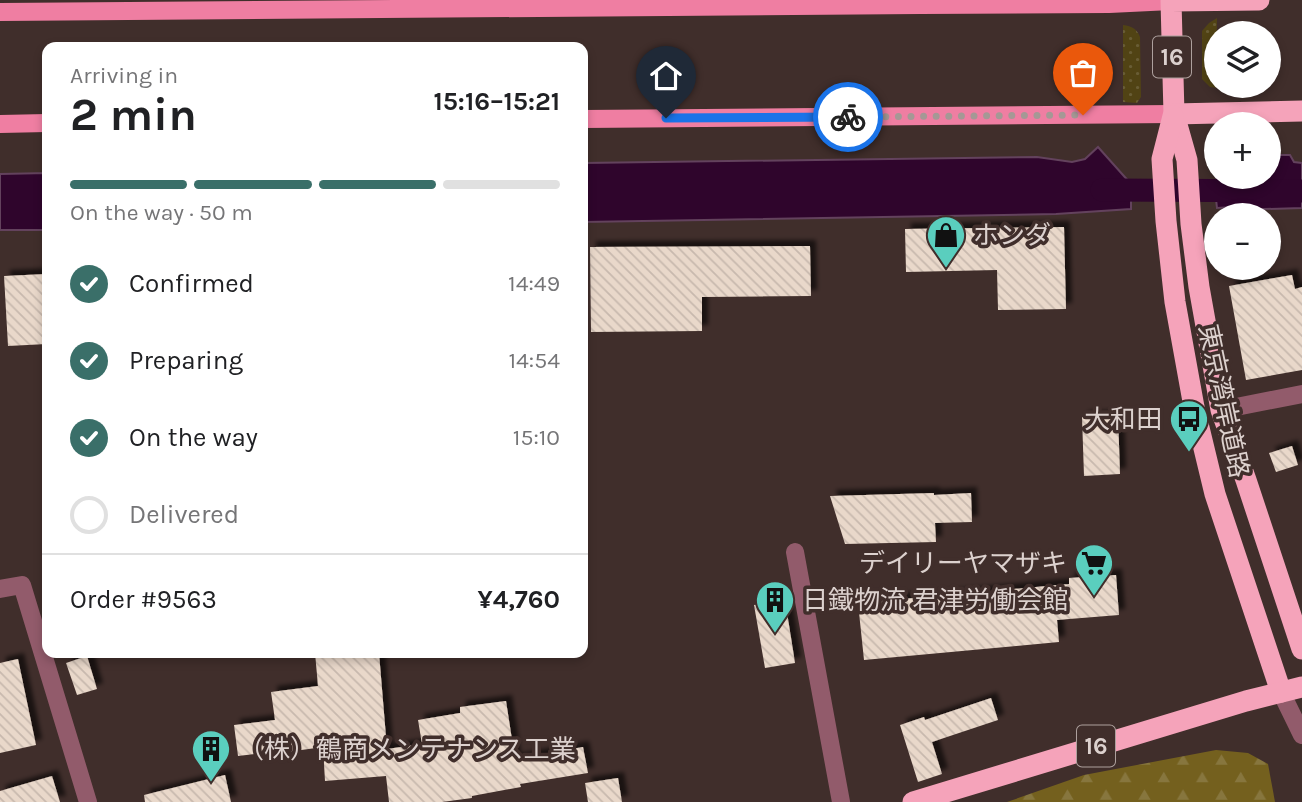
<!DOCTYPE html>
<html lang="en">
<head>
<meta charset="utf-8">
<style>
	body { margin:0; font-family:Karla,"Noto Sans JP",sans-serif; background:#f2f2f2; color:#202124; height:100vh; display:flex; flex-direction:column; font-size:26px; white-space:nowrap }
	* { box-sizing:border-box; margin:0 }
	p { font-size:23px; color:#757577 }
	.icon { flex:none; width:38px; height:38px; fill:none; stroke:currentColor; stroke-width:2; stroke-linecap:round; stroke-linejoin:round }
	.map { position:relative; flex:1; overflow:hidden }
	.side { position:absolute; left:42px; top:42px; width:546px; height:616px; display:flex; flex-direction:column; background:#fff; border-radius:14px; box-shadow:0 4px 10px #0003 }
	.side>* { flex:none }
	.fabs { position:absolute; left:1204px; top:21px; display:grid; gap:14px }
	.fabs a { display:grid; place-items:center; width:77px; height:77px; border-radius:50%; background:#fff; box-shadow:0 4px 10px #0003; font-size:35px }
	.pin { position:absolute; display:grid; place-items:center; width:60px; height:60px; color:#fff; margin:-72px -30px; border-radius:50% 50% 50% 0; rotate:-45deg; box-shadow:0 0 7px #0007 }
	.pin .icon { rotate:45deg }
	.courier { position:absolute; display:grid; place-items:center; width:70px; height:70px; margin:-35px; border:5px solid #1a73e8; border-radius:50%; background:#fff; color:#222; box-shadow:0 2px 9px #0007 }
	.summary em { font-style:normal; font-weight:700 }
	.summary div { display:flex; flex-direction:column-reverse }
	.summary { display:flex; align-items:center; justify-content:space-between; height:119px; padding:0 28px }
	h1 { font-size:46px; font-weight:700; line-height:52px }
	.bar { display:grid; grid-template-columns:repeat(4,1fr); gap:10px 7px; align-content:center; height:84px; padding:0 28px }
	.bar i { height:9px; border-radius:5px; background:#e0e0e0 }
	.bar .current { background:#3a6f69 }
	.bar p { grid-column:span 4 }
	.line { display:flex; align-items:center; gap:18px; padding:0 28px; border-top:2px solid #e0e0e0 }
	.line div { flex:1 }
	ol { padding:0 28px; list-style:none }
	li { display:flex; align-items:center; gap:21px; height:77px }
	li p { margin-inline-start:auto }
	li .icon { padding:7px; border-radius:50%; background:#3a6f69; color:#fff; stroke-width:4 }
	li:last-child { color:#757577 }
	li i { width:38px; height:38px; border:4px solid #e0e0e0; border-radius:50% }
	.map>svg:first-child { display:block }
	.green { fill:url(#green-dots) }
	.forest { fill:url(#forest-firs) }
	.water { fill:#2f052c; stroke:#63425d; stroke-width:2 }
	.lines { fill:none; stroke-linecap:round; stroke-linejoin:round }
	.canal { stroke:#2f052c; stroke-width:23 }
	.building { fill:url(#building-back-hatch); filter:url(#shadow) }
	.minor { stroke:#925b6b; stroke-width:18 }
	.major { stroke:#ef7ea2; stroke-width:18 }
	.highway { stroke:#f5a3ba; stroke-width:21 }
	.done { stroke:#a59895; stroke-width:7; stroke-dasharray:0 12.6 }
	.route { stroke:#1a73e8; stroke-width:9 }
	.labels { text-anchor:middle; stroke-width:7; stroke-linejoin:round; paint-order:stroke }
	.shield { fill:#402e2b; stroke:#ada09d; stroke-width:2 }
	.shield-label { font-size:24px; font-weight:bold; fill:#dcd1ce }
	.poi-label { font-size:26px; fill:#dcd1ce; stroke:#402e2b; text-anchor:start }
	.street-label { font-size:26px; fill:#dcd1ce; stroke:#402e2b }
</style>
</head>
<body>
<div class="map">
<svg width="1302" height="802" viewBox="0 0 1302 802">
	<defs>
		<pattern id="green-dots" width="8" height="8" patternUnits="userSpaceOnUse" patternTransform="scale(1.75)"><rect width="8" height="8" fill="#514314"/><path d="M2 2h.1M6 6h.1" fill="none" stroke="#695d35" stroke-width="1.8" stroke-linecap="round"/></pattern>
		<pattern id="forest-firs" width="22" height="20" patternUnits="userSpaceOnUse" patternTransform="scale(1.75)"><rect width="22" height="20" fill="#74601e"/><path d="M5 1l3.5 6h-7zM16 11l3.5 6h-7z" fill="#87763e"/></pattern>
		<pattern id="building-back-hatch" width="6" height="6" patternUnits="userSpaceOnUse" patternTransform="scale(1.75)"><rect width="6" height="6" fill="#e9d8ca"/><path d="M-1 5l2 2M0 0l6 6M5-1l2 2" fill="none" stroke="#c8b9ae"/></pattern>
		<filter id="shadow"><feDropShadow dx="6" dy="-6" stdDeviation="2" flood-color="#0009"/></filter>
	</defs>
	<rect width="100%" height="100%" fill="#402e2b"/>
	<g class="green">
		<polygon points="1217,18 1216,86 1218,86 1218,88 1210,87 1202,79 1202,31 1209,23"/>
		<path d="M1123,25C1132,26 1137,29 1140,37L1141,97L1137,103L1123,102Z"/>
	</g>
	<polygon class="forest" points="1216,750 1248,753 1268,764 1275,802 1007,802 1084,775"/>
	<g class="water">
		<polygon points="1098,147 1131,184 1131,209 1056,214 583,222 583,163 1037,157 1072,162 1085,159"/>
		<polygon points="1269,155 1290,155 1294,162 1302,163 1302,208 1233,210 1232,207 1217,208 1214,181 1219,177 1269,177"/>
		<polygon points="47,173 47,230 0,230 0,174"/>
	</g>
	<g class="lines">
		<polyline class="canal" points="1102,190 1302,191"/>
	</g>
	<g class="building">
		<polygon points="1064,227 1066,309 998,310 997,270 906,272 905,229"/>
		<polygon points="810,246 811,296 702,297 702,331 591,332 590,247"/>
		<polygon points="47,274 47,344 8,346 4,276"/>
		<polygon points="1292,275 1295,289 1302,287 1302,370 1246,380 1229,286"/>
		<polygon points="1118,416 1120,474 1084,476 1082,417"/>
		<polygon points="1292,446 1298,465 1276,472 1269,453"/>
		<polygon points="934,493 934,495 971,493 972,522 935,523 936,542 845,544 830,496"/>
		<polygon points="1116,575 1119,615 1057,620 1059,642 864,660 858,603 1069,584 1069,578"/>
		<polygon points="785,600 795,663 765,668 754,605"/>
		<polygon points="315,653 379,653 387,749 422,744 418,720 460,713 460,707 506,701 515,759 583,747 588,773 520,784 521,787 472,796 472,798 442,802 389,802 386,776 325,781 323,747 280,753 279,751 238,756 234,725 275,720 271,692 318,686"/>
		<polygon points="87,656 97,689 77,695 66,663"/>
		<polygon points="18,659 36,745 0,753 0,663"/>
		<polygon points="991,698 998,720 932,742 942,774 918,782 900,725 924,717 925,720"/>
		<polygon points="225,775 231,802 145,802 144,795"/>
		<polygon points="52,776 60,802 0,802 0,791"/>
		<polygon points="618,778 622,802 588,802 585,783"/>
	</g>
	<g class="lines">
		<g class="minor">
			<polyline points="1221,410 1302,394"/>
			<polyline points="795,552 841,802"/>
			<polyline points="0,589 22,585 88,802"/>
			<polyline points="1281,692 1302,735"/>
		</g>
		<g class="major">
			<polyline points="0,12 920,5 1109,4 1171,1"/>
			<polyline points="583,119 1174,114"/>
			<polyline points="0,124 47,123"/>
		</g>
		<g class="highway">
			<polyline points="1259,0 1171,1 1174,114 1187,160 1191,224 1199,287 1221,410 1246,480 1302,649"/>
			<polyline points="1174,114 1302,111"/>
			<polyline points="1173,116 1162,159 1166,221 1175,302 1194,407 1215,494 1281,692"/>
			<polyline points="913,802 1246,701 1302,687"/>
		</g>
	</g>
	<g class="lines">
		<polyline class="done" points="848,117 1083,115"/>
		<polyline class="route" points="666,118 848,117"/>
	</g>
	<defs>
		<g id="shop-pin" transform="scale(2.0125)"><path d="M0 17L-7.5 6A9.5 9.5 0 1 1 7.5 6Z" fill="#5acebe" stroke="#402e2b"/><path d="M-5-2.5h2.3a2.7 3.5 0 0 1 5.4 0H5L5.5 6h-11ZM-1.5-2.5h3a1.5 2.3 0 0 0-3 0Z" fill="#111"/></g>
		<g id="bus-pin" transform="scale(2.0125)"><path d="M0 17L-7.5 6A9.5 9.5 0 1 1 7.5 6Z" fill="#5acebe" stroke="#402e2b"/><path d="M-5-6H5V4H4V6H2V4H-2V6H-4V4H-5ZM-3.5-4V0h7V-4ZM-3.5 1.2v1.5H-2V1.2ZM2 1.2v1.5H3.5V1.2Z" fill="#111"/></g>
		<g id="supermarket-pin" transform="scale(2.0125)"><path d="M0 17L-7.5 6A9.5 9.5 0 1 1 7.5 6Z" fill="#5acebe" stroke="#402e2b"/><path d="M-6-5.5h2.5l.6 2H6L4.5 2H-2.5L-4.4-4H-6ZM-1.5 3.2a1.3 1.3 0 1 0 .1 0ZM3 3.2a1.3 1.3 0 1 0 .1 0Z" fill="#111"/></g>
		<g id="building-pin" transform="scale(2.0125)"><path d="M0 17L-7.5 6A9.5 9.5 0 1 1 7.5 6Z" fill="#5acebe" stroke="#402e2b"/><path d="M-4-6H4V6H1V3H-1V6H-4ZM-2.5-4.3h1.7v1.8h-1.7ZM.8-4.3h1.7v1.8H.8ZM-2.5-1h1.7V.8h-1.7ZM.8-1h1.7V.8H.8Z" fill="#111"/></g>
	</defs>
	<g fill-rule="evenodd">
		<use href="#shop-pin" x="946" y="235"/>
		<use href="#bus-pin" x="1189" y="419"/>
		<use href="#supermarket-pin" x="1094" y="563"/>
		<use href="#building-pin" x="775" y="600"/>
		<use href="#building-pin" x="211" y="749"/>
	</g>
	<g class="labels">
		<g class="shield">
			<rect x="1153" y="36.5" width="38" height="41" rx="5"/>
			<rect x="1077" y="725.5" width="38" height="41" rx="5"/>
		</g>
		<g class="shield-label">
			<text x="1172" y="65">16</text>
			<text x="1096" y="754">16</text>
		</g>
		<g class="poi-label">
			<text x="973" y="244">ホンダ</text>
			<text x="1162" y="428" text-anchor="end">大和田</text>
			<text x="1067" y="572" text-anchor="end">デイリーヤマザキ</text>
			<text x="802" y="609">日鐵物流 君津労働会館</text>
			<text x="238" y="758">（株）鶴商メンテナンス工業</text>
		</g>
		<g class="street-label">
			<text transform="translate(1224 401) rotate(78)" y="9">東京湾岸道路</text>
		</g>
	</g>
</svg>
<div class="fabs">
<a><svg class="icon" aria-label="layers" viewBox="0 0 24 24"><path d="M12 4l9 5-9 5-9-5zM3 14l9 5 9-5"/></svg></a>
<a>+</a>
<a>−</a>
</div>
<div class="pin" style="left:1083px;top:115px;background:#ea580c"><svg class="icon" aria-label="bag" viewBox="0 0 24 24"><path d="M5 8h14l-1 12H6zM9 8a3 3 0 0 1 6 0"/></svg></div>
<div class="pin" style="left:666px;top:118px;background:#1f2937"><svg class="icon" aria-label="home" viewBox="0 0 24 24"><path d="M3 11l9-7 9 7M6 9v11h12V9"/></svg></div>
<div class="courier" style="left:848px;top:117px"><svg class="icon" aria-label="bike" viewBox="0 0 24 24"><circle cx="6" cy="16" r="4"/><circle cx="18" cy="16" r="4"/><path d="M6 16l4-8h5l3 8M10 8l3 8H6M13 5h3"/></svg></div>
<section class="side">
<div class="summary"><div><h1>2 min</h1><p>Arriving in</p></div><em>15:16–15:21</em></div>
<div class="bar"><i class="current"></i><i class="current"></i><i class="current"></i><i></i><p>On the way · 50 m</p></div>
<ol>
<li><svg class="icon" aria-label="check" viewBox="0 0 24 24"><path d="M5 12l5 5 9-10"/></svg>Confirmed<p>14:49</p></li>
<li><svg class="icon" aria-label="check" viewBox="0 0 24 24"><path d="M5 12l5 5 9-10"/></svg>Preparing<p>14:54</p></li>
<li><svg class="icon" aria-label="check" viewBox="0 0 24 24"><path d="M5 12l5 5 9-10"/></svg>On the way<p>15:10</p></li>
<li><i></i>Delivered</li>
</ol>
<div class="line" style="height:91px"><div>Order #9563</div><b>¥4,760</b></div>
</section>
</div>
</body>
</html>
